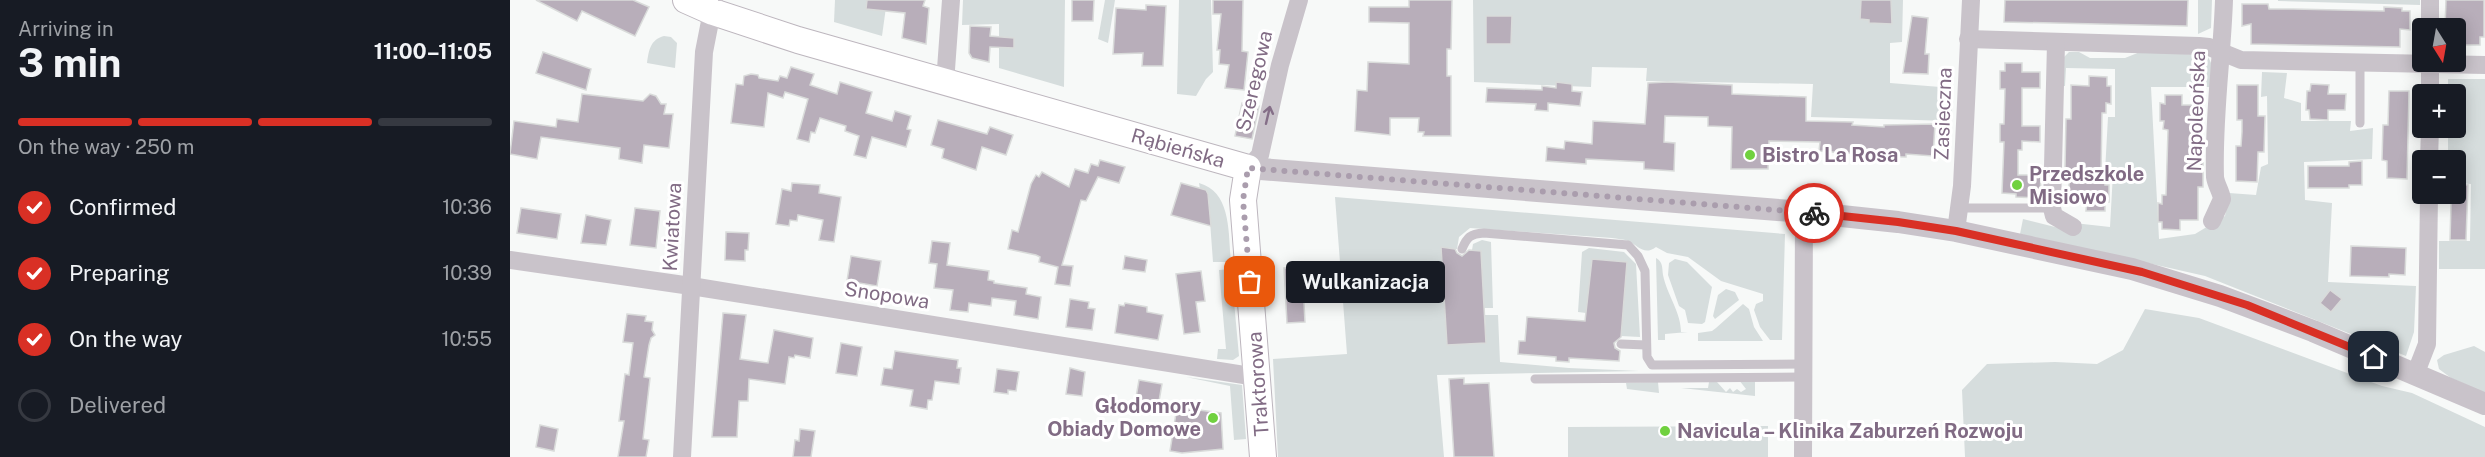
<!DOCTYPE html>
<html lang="en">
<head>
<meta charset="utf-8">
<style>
	body { margin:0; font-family:"Public Sans",sans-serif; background:#242831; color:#f1f3f6; height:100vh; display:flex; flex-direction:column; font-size:22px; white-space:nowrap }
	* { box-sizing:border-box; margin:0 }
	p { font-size:20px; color:#9ea1a6 }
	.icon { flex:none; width:33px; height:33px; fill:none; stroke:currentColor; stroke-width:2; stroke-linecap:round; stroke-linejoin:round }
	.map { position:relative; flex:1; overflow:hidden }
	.panel { display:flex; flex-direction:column; background:#171b24; width:510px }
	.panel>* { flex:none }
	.needle { width:39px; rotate:169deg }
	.controls { position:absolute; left:1902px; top:18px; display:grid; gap:12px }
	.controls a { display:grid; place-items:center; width:54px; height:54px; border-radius:6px; background:#171b24; box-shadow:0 3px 15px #0003; font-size:30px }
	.pin { position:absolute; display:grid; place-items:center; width:51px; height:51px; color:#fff; margin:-26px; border-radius:12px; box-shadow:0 3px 9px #0006 }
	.courier { position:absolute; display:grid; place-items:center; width:60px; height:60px; margin:-30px; border:4px solid #d93025; border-radius:50%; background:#fff; color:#222; box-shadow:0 2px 8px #0007 }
	.bubble { position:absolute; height:42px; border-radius:6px; background:#171b24; box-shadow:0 3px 15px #0003; font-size:20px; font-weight:700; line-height:42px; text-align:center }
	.head em { font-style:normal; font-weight:700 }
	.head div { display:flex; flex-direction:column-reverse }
	.head { display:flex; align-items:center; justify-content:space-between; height:102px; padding:0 18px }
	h1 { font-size:39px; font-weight:700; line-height:45px }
	.bar { display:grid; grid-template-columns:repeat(4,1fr); gap:9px 6px; align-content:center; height:72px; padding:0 18px }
	.bar i { height:8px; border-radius:4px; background:#363941 }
	.bar .selected { background:#d93025 }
	.bar p { grid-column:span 4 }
	ol { padding:0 18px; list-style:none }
	li { display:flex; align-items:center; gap:18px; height:66px }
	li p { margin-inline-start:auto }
	li .icon { padding:6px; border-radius:50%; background:#d93025; color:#fff; stroke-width:4 }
	li:last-child { color:#9ea1a6 }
	li i { width:33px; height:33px; border:3px solid #363941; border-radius:50% }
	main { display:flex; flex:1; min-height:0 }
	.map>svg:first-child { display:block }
	.green { fill:#d6dddd }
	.building { fill:#b8aeba; stroke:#d9dbda; stroke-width:1.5 }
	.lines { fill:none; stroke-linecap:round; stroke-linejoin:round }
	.secondary-casing { stroke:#bdb6be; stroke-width:28 }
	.service { stroke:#c9c3ca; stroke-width:9 }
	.minor { stroke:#c9c3ca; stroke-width:18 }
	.tertiary { stroke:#c9c3ca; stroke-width:22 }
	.secondary { stroke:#fff; stroke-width:26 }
	.oneway { stroke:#856f88 }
	.done { stroke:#aa9dad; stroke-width:6; stroke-dasharray:0 10.8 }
	.route { stroke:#d93025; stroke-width:8 }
	.poi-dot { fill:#70d13f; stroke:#fff; stroke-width:2 }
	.labels { text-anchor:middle; stroke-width:6; stroke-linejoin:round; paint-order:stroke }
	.street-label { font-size:20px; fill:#816b84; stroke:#fff }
	.poi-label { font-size:20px; font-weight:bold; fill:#816b84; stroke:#fff; text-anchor:start }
</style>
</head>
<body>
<main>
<section class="panel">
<div class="head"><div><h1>3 min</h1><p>Arriving in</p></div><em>11:00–11:05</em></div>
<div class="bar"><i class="selected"></i><i class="selected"></i><i class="selected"></i><i></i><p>On the way · 250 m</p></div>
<ol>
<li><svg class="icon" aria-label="check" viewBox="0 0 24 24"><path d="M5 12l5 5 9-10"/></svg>Confirmed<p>10:36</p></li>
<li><svg class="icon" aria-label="check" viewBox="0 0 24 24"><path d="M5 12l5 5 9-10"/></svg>Preparing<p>10:39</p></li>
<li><svg class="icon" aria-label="check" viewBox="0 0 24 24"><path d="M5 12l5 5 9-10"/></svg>On the way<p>10:55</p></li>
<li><i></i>Delivered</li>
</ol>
</section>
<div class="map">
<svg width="1975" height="457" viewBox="0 0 1975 457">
	<rect width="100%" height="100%" fill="#f7f9f8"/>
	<g class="green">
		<polygon points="325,0 377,0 372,36 324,22"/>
		<polygon points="453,0 555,0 554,87 489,68 489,24 452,25"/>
		<polygon points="595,0 631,0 605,0 598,43 588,39"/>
		<polygon points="669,0 701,0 703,72 696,79 686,96 667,94"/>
		<polygon points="963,0 1393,0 1392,42 1380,43 1380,83 1443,88 1441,121 1301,117 1303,84 1136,81 1137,68 1082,67 1081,87 964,82"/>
		<polygon points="1688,0 1702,0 1701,28 1688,34"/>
		<polygon points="1768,0 1910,0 1910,5 1768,1"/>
		<path d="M154,36L161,37L167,43L165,68L137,63C139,50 140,40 154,36Z"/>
		<path d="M1559,52H1569L1580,58H1615L1630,52L1696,55C1705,64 1702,76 1701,87H1641L1649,239L1685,234L1715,216L1719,193L1746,195L1751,167L1758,164L1757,96L1751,97L1752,72L1777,73L1774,98L1791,103V121H1841L1840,131L1863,128L1862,159L1794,162L1795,200L1822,203L1818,282L1906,286L1904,332L1896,356L1695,276L1510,234L1513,219L1557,230L1564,223L1600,227L1603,173L1595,172L1598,117H1605V69L1556,68L1555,86H1551L1553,58Z"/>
		<polygon points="1938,79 1975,79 1975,269 1929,269 1929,241 1960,241 1961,184 1946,183 1946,160 1938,160 1938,128 1946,128 1946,118 1949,118 1950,99 1946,98 1946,94 1938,94"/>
		<path d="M689,183C722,192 718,234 721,262H703L698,194L690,189Z"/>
		<path d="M825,197L1275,234L1272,340H1260L1250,327L1244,310L1246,304L1253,301V294L1211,281L1178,257L1157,253L1146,247C1134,256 1129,246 1118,241C1113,239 1107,239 1102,238L960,228L949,237L947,249L931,248L937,345L976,343L975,315H988L990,362L1059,368L1129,371L927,375L934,457H768L763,359L837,354Z"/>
		<polygon points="972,240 981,242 983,308 974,308 971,251 962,250 963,244"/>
		<polygon points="1079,248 1114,252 1126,264 1130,337 1111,336 1117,262 1082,259 1076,313 1068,312 1072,252"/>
		<path d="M1146,258C1153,262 1152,267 1153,275C1157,295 1171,312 1171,332H1178L1155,334V340H1148Z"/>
		<polygon points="1165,259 1177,262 1202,287 1195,322 1192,324 1178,323 1175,310 1169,306 1158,275 1159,263"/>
		<polygon points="721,269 729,356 723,360 707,359 708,349 716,349 709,270"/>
		<polygon points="1216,289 1225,292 1229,300 1205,319 1203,316 1208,295"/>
		<polygon points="1233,304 1239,309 1244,327 1253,341 1188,341 1188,333 1202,331 1206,328"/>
		<polygon points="1635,309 1689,318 1872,386 1902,393 1975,427 1975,457 1455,457 1452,390 1477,364 1545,362 1587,364 1613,350"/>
		<polygon points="1964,346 1975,352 1975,393 1941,378 1929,369 1927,360 1934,355"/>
		<polygon points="676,377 732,385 736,439 724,440 720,386"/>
		<polygon points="1229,380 1245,380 1245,396 1171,388 1198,388 1199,382 1207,382 1216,392 1220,388 1223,392 1227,389 1231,392 1236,389"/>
		<polygon points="1148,382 1149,393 1117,389 1116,383"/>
		<polygon points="1258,426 1258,457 1058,457 1058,427"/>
	</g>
	<g class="building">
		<polygon points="26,0 123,0 139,7 125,36 72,11 67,21"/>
		<polygon points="357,0 415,0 413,6 419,8 416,44 392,38 395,13 356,9"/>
		<polygon points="562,0 584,0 583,21 562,21"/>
		<polygon points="703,0 733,0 732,51 738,52 734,90 715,88 719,65 709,64 710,50 707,50 711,14 703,14"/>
		<polygon points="899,0 942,0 941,49 937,49 937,76 941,76 941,136 913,136 914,132 908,132 909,118 880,118 880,135 845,131 847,90 857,91 858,62 899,64 899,23 859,22 859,7 899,7"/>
		<polygon points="1351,0 1381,0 1382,24 1359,23 1359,20 1350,19"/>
		<polygon points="1495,0 1678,0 1677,26 1494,22"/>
		<polygon points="1936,0 1974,0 1974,37 1970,37 1970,45 1952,45 1952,35 1946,35 1946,28 1935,28"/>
		<polygon points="1732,4 1758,4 1759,9 1783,9 1874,11 1874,7 1892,8 1892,11 1900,11 1900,30 1890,29 1890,47 1741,44 1741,24 1732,26"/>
		<polygon points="636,5 656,6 653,66 632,66 633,53 603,54 606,8 636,10"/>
		<polygon points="976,16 1002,16 1001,44 976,44"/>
		<polygon points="1402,16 1418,18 1415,54 1419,54 1418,74 1393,73"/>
		<polygon points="460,26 481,27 480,36 504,38 504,48 480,47 479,62 462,58 459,53"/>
		<polygon points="33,52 81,69 76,90 26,73"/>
		<polygon points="1495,63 1512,63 1512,72 1530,72 1530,88 1512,88 1512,126 1530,126 1530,142 1512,141 1512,150 1508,150 1508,175 1531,175 1530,198 1506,197 1506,194 1492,193 1494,142 1490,142 1490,124 1494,124 1495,89 1490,89 1490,71 1495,71"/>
		<polygon points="281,67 304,74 300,85 327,94 330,82 362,92 356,113 382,121 385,111 401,116 397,129 401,130 396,147 362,137 356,158 344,155 349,136 335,131 336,126 310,118 305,133 301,132 299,142 287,139 298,99 275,92 273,98 258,93 254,127 221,123 226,84 233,85 234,76 241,74 248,75 249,78 268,81 270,76 277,78"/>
		<polygon points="1579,76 1597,77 1597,86 1601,86 1601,104 1596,103 1596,113 1592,113 1591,176 1595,176 1595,185 1599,185 1599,202 1595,202 1595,211 1576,211 1577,201 1559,201 1559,169 1555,168 1556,119 1561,119 1561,85 1579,86"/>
		<polygon points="1046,82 1062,84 1062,91 1072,92 1070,106 1038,103 1038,111 1025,110 1026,104 976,102 977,88 1032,90 1032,86 1046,88"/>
		<polygon points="1157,82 1222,85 1222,94 1296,97 1296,121 1343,122 1342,125 1374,127 1374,125 1425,124 1423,156 1396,154 1396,157 1347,156 1348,154 1309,151 1310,142 1259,141 1258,169 1221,169 1222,127 1198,126 1198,117 1155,116 1154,142 1165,143 1164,171 1134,169 1134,162 1076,159 1076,164 1036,161 1037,147 1054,149 1055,141 1082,144 1083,121 1135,124 1138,83"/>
		<polygon points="1801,84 1819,85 1818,94 1836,94 1835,110 1818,110 1818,120 1800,119 1799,110 1796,110 1797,91 1800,91"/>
		<polygon points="1727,85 1748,85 1748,116 1755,116 1754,152 1748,152 1747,182 1726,181 1726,146 1731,146 1732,132 1732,120 1727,120"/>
		<polygon points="1879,91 1899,91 1897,179 1877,178 1877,161 1872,160 1873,125 1878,125"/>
		<polygon points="72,94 133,101 140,94 146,96 151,104 156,104 154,114 163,114 159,148 134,145 132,163 109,159 110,148 31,137 27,159 0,154 4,121 46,127 47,119 68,122"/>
		<polygon points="1655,95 1672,95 1672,105 1690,105 1689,138 1693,138 1693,187 1688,187 1688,220 1670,220 1670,230 1652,229 1652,222 1648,222 1648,203 1652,204 1652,195 1656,195 1658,130 1653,129 1654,121 1650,121 1650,103 1655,104"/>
		<polygon points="732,103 749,106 742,139 725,136"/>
		<polygon points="428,120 477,134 480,127 503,135 496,155 472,147 466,170 432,158 434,149 421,145"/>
		<polygon points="590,160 615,167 609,183 588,177 576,201 571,200 552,265 563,266 560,286 545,284 548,267 529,262 530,257 526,255 498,249 502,230 508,232 521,184 526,175 529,177 532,172 559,187 565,169 578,173 581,164 588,166"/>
		<polygon points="1852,161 1852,185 1839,185 1839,188 1798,188 1798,166 1839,166 1839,162"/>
		<polygon points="282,183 310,185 309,193 331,197 324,242 309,240 313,220 288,215 287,221 280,220 279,226 266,224 272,189 281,191"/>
		<polygon points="671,183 696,190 698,194 701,226 661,215"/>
		<polygon points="1946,184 1958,185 1956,240 1940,240 1941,204 1943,194 1946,194"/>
		<polygon points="11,208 51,214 47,239 7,233"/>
		<polygon points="125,208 150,211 146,248 120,245"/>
		<polygon points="76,215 101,220 96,245 71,243"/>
		<polygon points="216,232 239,233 238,250 235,250 235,261 215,260"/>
		<polygon points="422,241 440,243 437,265 479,271 478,280 484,281 484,283 517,288 516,294 531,297 528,319 504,315 506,301 482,298 481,306 459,303 458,312 440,310 443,290 424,288 427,264 419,263"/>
		<polygon points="1841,246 1896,248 1895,275 1879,274 1879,277 1840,276"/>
		<polygon points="931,247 945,249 947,253 952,256 959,250 971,251 976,343 937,345"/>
		<polygon points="341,256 371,261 367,286 337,281"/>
		<polygon points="615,256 637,260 635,272 613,269"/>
		<polygon points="1082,259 1117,262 1111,337 1104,343 1105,348 1110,351 1109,361 1059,358 1059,362 1046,361 1046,357 1008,354 1009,341 1015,341 1017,317 1075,321"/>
		<polygon points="792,267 795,322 777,323 774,268"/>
		<polygon points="691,271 695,301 686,302 690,332 674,334 666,274"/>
		<polygon points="1820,290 1832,299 1821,312 1810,303"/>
		<polygon points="560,299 579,302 578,308 585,309 582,330 556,327"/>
		<polygon points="615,303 637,307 637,312 653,315 648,340 605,333 609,305 614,306"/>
		<polygon points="213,313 236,315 230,359 258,363 264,330 303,338 300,358 285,355 284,358 279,357 275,384 239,379 238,401 229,401 227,437 202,437"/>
		<polygon points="117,314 136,316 135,321 143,322 142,330 145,335 141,338 139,345 134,377 140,378 133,439 139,440 136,457 108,457 114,421 109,421 115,374 119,375 123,343 113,342"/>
		<polygon points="331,343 352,347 347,376 326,373"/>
		<polygon points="385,351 448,360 447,368 451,368 449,384 425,381 422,400 418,400 417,409 400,406 403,390 371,385 374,368 382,369"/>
		<polygon points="560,368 575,372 572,396 556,394"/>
		<polygon points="487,369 509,372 506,391 498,390 498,394 484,392"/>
		<polygon points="954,378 954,384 979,383 984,457 944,457 939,379"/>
		<polygon points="629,380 652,384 648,407 625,403"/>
		<polygon points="667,407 711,413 713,449 672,453 660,451"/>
		<polygon points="30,425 48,429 44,451 26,447"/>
		<polygon points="290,429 305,431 301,457 283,457 285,440 289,441"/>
	</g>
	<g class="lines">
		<g class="secondary-casing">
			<polyline id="secondary" points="176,0 203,12 288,40 738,168 733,200 753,457"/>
		</g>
		<g class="service">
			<polyline points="1850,123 1850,63"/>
			<polyline points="1450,208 1542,208"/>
			<path d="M952,249C957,237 960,234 974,233L1118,245L1128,256L1135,271L1137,357L1142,365L1292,364"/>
			<polyline points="1111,344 1136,345"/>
			<polyline points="1025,379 1292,377"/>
		</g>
		<g class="minor">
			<polyline points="1920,0 1920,28"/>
			<polyline points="1458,39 1689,46 1699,47 1731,60 1975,65"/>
			<polyline points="1546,43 1542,208 1544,216 1563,227"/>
			<polyline points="435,83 441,0"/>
			<polyline points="1920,94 1920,62"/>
			<polyline points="1919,160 1920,128"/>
			<polyline points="738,168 750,155 770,65 789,0"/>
			<path d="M1702,221L1712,199C1711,191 1706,185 1705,177C1703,118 1712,59 1714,0"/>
			<polyline points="1446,231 1452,186 1461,0"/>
			<polyline points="0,260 181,286 734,375 747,375"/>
			<polyline points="1905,375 1917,344 1919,194"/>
			<polyline points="172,457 194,52 204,1"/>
			<polyline points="1293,457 1294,212"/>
		</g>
		<polyline class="tertiary" points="738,168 1294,212 1388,222 1446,231 1622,269 1710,296 1803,331 1975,404"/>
		<use href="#secondary" class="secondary"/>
	</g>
	<defs><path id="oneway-shaft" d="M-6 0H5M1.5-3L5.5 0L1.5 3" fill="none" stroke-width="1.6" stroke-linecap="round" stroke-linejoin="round" transform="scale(1.5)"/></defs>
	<use class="oneway" href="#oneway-shaft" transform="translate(758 115) rotate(-77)"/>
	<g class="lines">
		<polyline class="done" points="740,282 733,200 738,168 1304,213"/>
		<polyline class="route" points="1304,213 1388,222 1446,231 1632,272 1737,305 1864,357"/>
	</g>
	<g class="poi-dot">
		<circle cx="1240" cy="155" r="6"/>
		<circle cx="1507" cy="185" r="6"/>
		<circle cx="703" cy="418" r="6"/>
		<circle cx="1155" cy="431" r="6"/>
	</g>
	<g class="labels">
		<g class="street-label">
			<text transform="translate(744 81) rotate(-77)" y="7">Szeregowa</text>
			<text transform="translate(1686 111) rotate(-88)" y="7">Napoleońska</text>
			<text transform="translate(1433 114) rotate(-88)" y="7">Zasieczna</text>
			<text transform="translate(668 148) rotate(16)" y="7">Rąbieńska</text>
			<text transform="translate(162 227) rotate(-87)" y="7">Kwiatowa</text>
			<text transform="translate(377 295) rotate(9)" y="7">Snopowa</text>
			<text transform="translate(748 384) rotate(-94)" y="7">Traktorowa</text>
		</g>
		<g class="poi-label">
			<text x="1252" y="162">Bistro La Rosa</text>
			<text x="1519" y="181">Przedszkole<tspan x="1519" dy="23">Misiowo</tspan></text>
			<text x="691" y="413" text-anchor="end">Głodomory<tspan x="691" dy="23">Obiady Domowe</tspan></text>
			<text x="1167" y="438">Navicula – Klinika Zaburzeń Rozwoju</text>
		</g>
	</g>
</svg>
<div class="controls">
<a><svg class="needle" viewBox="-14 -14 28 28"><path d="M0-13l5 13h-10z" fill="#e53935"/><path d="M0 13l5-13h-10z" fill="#9ea1a6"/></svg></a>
<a>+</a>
<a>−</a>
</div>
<div class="pin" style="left:740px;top:282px;background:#ea580c"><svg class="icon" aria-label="bag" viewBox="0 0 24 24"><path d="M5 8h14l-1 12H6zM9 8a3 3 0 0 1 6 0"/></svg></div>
<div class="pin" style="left:1864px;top:357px;background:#1f2937"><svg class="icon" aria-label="home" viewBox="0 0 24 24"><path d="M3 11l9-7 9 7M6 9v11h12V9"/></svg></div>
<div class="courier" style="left:1304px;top:213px"><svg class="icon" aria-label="bike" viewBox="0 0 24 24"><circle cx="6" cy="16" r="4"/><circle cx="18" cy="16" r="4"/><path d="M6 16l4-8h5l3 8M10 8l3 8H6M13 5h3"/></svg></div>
<div class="bubble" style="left:776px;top:261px;width:159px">Wulkanizacja</div>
</div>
</main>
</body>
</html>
